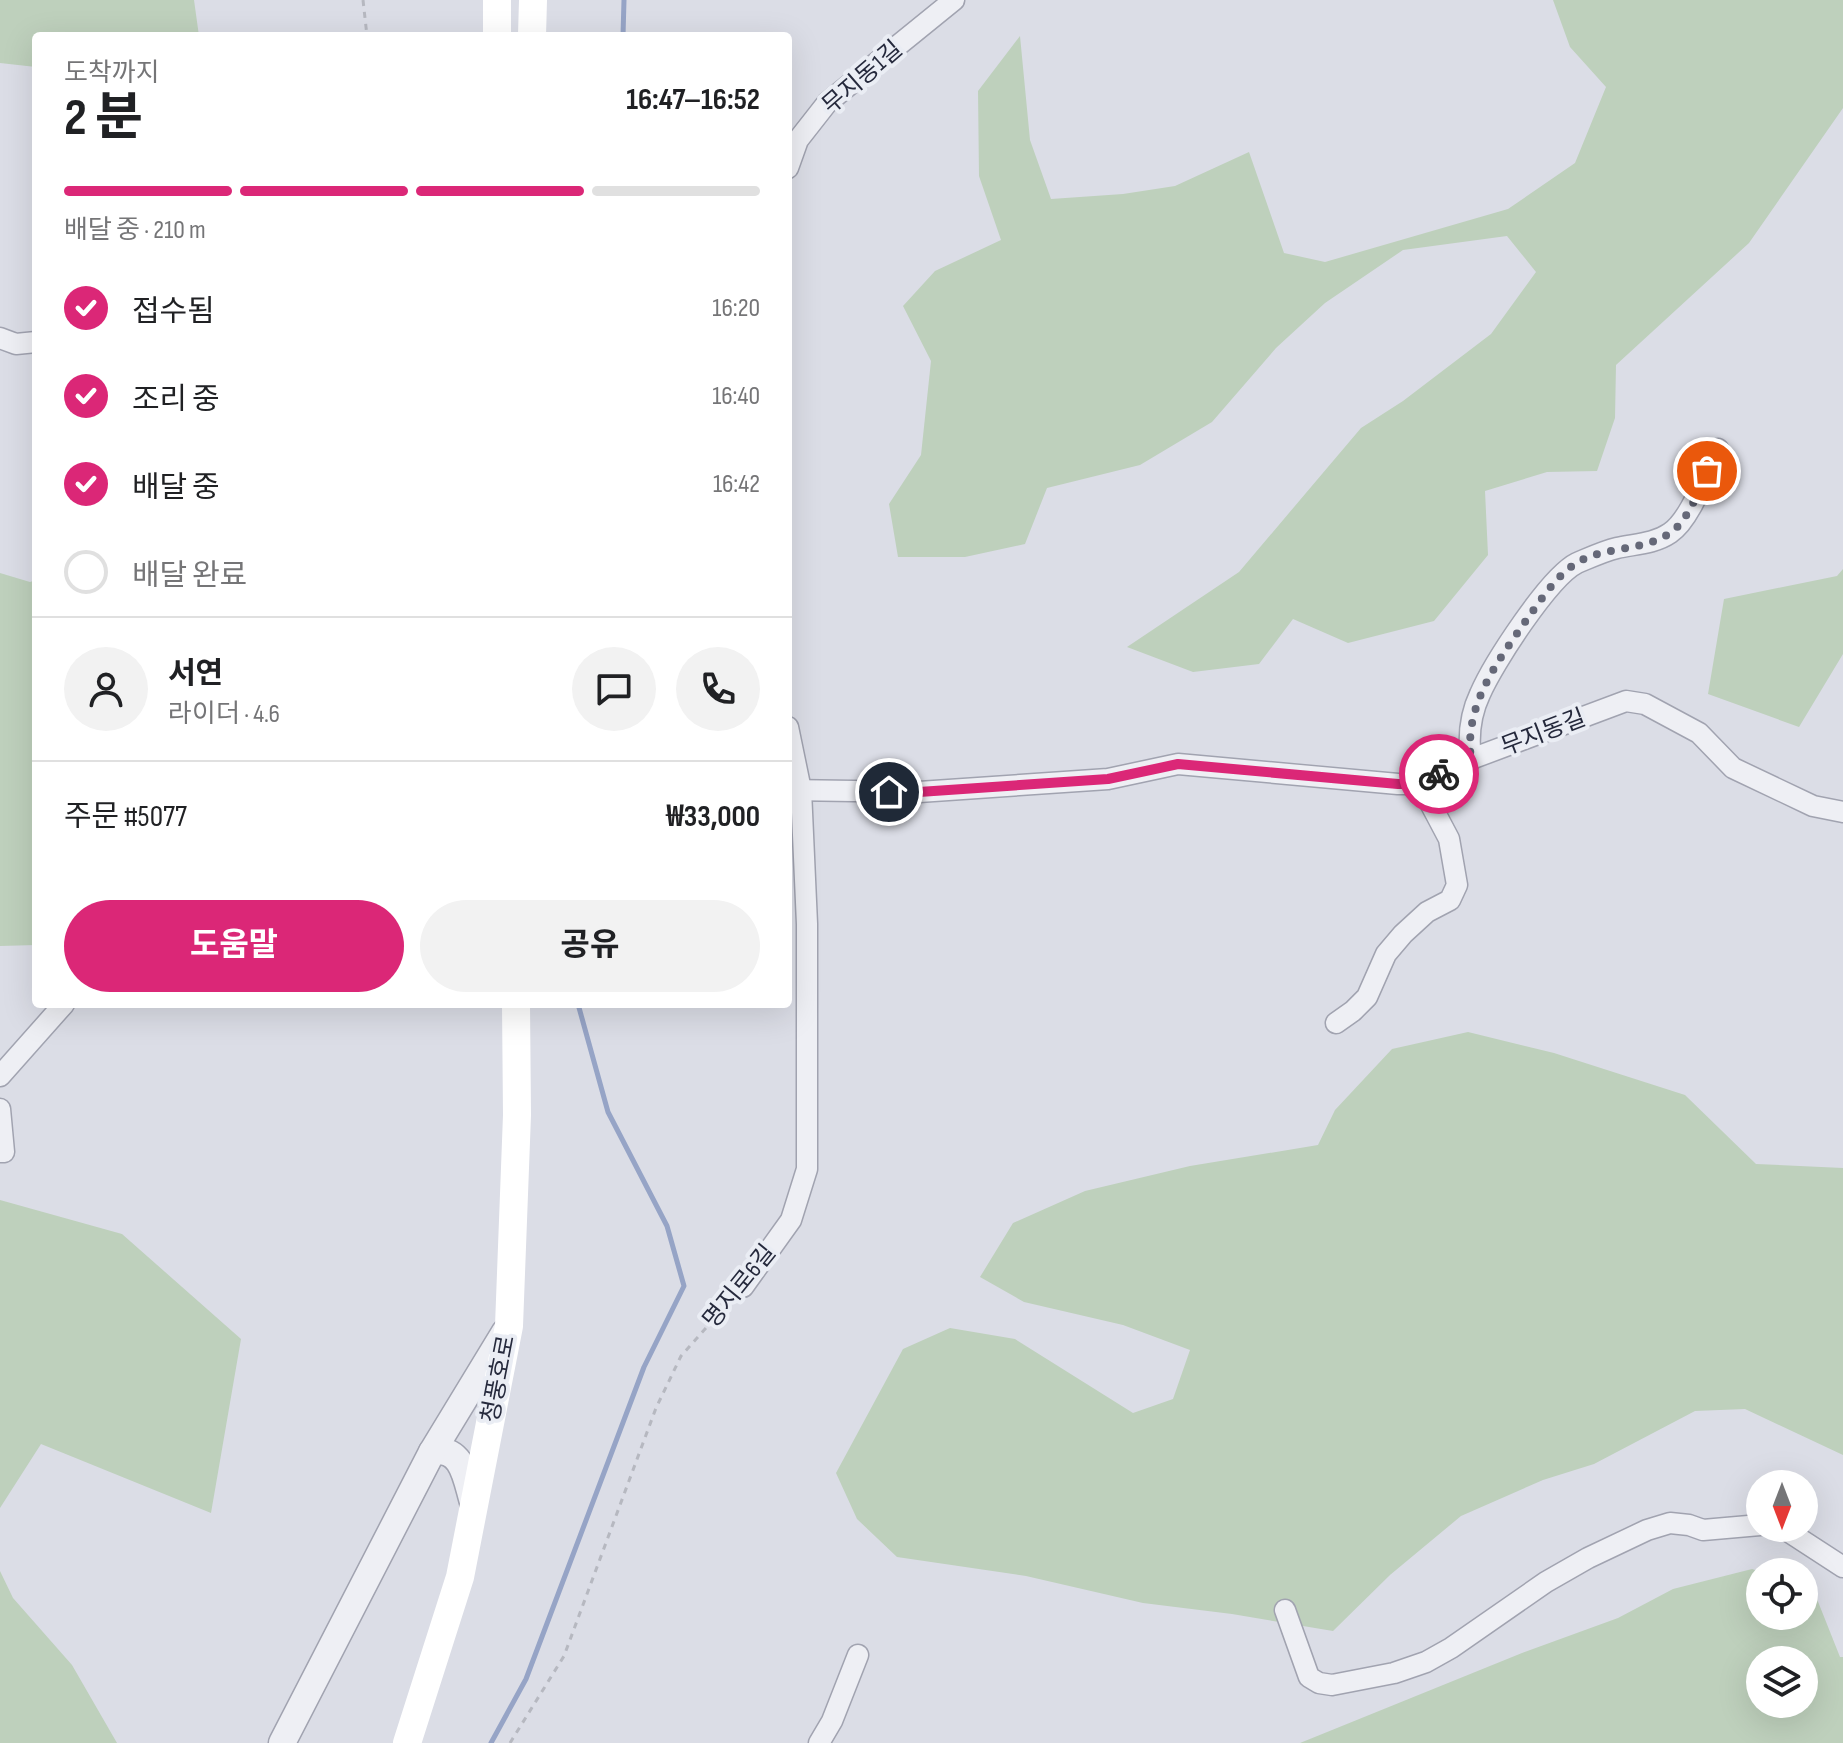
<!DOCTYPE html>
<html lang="ko">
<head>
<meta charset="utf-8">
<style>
	body { margin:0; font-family:"Sofia Sans Condensed","Noto Sans KR",sans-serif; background:#f2f2f2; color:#202124; height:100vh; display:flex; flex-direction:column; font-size:30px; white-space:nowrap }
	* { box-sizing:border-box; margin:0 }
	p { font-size:26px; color:#757577 }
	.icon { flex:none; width:44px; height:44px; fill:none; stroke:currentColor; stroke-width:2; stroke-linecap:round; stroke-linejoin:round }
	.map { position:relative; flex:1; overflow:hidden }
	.drawer { position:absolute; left:32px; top:32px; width:760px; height:976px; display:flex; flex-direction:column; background:#fff; border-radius:8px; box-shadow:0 8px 32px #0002 }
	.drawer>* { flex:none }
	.needle { width:52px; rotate:180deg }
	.fabs { position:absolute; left:1746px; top:1470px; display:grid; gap:16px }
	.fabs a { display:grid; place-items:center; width:72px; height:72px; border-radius:50%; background:#fff; box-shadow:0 8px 32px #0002; font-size:40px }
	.pin { position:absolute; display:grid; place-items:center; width:68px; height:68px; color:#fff; margin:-34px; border:4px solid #fff; border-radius:50%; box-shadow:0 2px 8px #0007 }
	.courier { position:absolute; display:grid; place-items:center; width:80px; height:80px; margin:-40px; border:6px solid #db2777; border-radius:50%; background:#fff; color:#222; box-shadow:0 2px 10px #0007 }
	.headline em { font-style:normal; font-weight:700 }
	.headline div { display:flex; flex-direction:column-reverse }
	.headline { display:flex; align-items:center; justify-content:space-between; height:136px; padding:0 32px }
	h1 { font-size:52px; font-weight:700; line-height:60px }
	.bar { display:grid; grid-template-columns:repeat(4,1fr); gap:12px 8px; align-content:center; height:96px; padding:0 32px }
	.bar i { height:10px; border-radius:6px; background:#e0e0e0 }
	.bar .selected { background:#db2777 }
	.bar p { grid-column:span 4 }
	.line { display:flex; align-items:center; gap:20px; padding:0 32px; border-top:2px solid #e0e0e0 }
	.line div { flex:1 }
	.round { display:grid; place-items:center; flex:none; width:84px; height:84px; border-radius:42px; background:#f2f2f2 }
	ol { padding:0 32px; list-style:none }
	li { display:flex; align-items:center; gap:24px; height:88px }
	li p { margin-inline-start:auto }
	li .icon { padding:8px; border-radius:50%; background:#db2777; color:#fff; stroke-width:4 }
	li:last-child { color:#757577 }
	li i { width:44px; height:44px; border:4px solid #e0e0e0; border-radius:50% }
	.action { display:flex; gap:16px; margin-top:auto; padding:16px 32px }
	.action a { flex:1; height:92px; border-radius:48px; background:#db2777; color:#fff; font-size:32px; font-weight:700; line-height:92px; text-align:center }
	.action a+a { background:#f2f2f2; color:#202124 }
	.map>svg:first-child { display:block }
	.green { fill:#bed0bc; fill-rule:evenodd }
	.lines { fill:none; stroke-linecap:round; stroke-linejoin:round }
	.stream { stroke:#96a4c6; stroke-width:5 }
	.minor-casing { stroke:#a1a3b0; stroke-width:23 }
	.tertiary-casing { stroke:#a1a3b0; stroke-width:29 }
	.path { stroke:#b6b8c0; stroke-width:3; stroke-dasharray:6 6; stroke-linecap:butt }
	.minor { stroke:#eeeff4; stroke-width:20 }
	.tertiary { stroke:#eeeff4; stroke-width:26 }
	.secondary { stroke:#fff; stroke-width:28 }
	.done { stroke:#656878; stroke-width:8; stroke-dasharray:0 14.4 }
	.route { stroke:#db2777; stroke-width:10 }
	.labels { text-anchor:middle; stroke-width:8; stroke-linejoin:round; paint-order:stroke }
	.street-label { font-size:24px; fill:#25293c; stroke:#eaedf4 }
</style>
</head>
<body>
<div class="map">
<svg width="1843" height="1743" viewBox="0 0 1843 1743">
	<rect width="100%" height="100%" fill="#dbdde6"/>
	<g class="green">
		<polygon points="0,0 194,0 199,36 36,36 36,67 0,63"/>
		<polygon points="1553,0 1843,0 1843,108 1749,243 1616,365 1615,418 1597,471 1547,472 1485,491 1488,555 1434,621 1348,643 1293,619 1259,664 1193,672 1127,647 1239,572 1361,428 1403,401 1491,334 1536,272 1507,236 1403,250 1325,303 1276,348 1212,422 1140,465 1047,488 1025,544 965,557 898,557 889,504 921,455 931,361 903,306 935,271 1001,240 979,176 978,91 1020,36 1030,140 1051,199 1123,194 1175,186 1249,152 1284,253 1325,262 1508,209 1575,163 1606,87 1570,47"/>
		<polygon points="1843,569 1843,654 1799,727 1708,694 1724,599 1837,576"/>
		<polygon points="0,573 30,582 36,580 36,945 0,946"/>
		<polygon points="1468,1032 1554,1053 1685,1095 1756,1164 1843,1168 1843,1455 1745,1409 1695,1411 1594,1464 1543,1480 1461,1516 1390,1575 1333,1631 1232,1614 1143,1603 1026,1576 897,1557 857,1519 836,1473 903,1349 950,1328 1015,1339 1133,1413 1173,1399 1190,1350 1123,1325 1024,1302 980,1277 1013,1223 1085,1191 1190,1166 1318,1145 1335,1110 1392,1049"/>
		<polygon points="0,1200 122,1234 241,1339 211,1513 41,1444 0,1508"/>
		<path d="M1752,1569L1761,1572L1760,1616H1804V1586L1813,1589L1840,1657H1843V1743H1300L1522,1653L1618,1618L1673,1589ZM1804,1660V1704H1760V1660Z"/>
		<polygon points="0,1571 13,1598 72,1665 117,1743 0,1743"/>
	</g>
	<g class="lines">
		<g class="stream">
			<polyline points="623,36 624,0"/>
			<polyline points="491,1743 526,1679 644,1367 684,1286 667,1226 608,1112 578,1004"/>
		</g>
		<g class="minor-casing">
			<g id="minor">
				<polyline points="788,168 798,140 827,103 954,0"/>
				<polyline points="0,338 16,344 36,342"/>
				<path d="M1471,760C1468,738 1470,715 1480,694C1493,664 1549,577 1577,563C1589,558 1604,551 1617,548C1634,544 1654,544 1670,533C1691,519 1706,473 1718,449"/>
				<polyline points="788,790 919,792 1108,779 1178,764 1398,784 1420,784 1463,762 1626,701 1645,704 1699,733 1733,768 1813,806 1843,812"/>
				<polyline points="1336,1023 1353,1011 1367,997 1386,954 1403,934 1427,912 1450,900 1457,885 1449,839 1420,784"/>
				<polyline points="0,1076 64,1004"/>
				<polyline points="0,1109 4,1152 0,1152"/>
				<polyline points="743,1287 791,1220 807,1169 807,924 801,790 788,727"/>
				<polyline points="1783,1528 1843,1567"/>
				<polyline points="1285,1610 1309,1677 1319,1683 1332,1685 1394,1673 1426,1662 1451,1648 1546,1582 1588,1558 1647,1530 1670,1523 1689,1525 1703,1530 1760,1525"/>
				<polyline points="819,1743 832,1721 858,1655"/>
			</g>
		</g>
		<g class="tertiary-casing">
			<g id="tertiary">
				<path d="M473,1502C466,1479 463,1446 432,1452L505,1332"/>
				<polyline points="282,1743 432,1452"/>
			</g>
		</g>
		<g class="path">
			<polyline points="363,0 367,36"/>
			<polyline points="510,1743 564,1656 656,1408 681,1356 731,1300"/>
		</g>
		<use href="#minor" class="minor"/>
		<use href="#tertiary" class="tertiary"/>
		<g class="secondary">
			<polyline points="497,0 497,36"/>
			<polyline points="532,36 533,0"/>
			<polyline points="407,1743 460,1577 509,1326 517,1115 516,1004"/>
		</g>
	</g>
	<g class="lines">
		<path class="done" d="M1439,774L1471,760C1464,706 1496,664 1525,622C1539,603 1552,581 1572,566C1600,545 1641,553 1670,533C1689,520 1698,491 1707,471"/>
		<polyline class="route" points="889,792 919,792 1108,779 1178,764 1398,784 1420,784 1439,774"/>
	</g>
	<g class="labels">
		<g class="street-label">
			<text transform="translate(862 77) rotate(-41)" y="8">무지동1길</text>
			<text transform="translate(1543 732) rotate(-21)" y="8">무지동길</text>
			<text transform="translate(739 1286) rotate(-51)" y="8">명지로6길</text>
			<text transform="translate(498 1379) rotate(-79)" y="8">청풍호로</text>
		</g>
	</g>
</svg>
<div class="fabs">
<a><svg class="needle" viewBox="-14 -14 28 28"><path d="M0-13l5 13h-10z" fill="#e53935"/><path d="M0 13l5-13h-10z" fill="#757577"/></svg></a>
<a><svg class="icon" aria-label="locate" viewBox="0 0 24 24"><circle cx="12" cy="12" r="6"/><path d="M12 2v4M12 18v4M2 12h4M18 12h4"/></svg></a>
<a><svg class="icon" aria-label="layers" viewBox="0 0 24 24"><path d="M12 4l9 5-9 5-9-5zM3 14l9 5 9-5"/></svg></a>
</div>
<div class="pin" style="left:1707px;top:471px;background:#ea580c"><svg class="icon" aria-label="bag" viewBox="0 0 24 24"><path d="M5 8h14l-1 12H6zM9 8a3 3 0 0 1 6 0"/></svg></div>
<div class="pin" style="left:889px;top:792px;background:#1f2937"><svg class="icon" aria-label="home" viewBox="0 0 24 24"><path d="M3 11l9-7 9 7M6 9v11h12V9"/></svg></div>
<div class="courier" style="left:1439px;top:774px"><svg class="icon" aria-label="bike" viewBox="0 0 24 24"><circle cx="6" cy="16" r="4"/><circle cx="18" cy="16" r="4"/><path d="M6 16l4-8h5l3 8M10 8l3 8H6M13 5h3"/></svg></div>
<section class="drawer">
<div class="headline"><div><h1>2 분</h1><p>도착까지</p></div><em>16:47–16:52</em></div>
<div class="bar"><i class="selected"></i><i class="selected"></i><i class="selected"></i><i></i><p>배달 중 · 210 m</p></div>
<ol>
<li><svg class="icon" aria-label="check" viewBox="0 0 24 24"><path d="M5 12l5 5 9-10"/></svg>접수됨<p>16:20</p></li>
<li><svg class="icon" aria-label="check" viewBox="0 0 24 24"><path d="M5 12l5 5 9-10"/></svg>조리 중<p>16:40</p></li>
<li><svg class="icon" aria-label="check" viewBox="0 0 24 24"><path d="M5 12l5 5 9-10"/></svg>배달 중<p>16:42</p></li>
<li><i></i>배달 완료</li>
</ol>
<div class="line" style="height:144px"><a class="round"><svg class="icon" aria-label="person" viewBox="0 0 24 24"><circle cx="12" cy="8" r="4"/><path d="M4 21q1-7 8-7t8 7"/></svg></a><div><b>서연</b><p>라이더 · 4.6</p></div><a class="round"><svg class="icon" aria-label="chat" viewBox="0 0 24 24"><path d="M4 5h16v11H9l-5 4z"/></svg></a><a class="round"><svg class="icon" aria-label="phone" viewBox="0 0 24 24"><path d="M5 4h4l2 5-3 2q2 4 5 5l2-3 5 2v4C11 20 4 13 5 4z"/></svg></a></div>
<div class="line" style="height:104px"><div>주문 #5077</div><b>₩33,000</b></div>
<div class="action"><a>도움말</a><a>공유</a></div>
</section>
</div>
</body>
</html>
